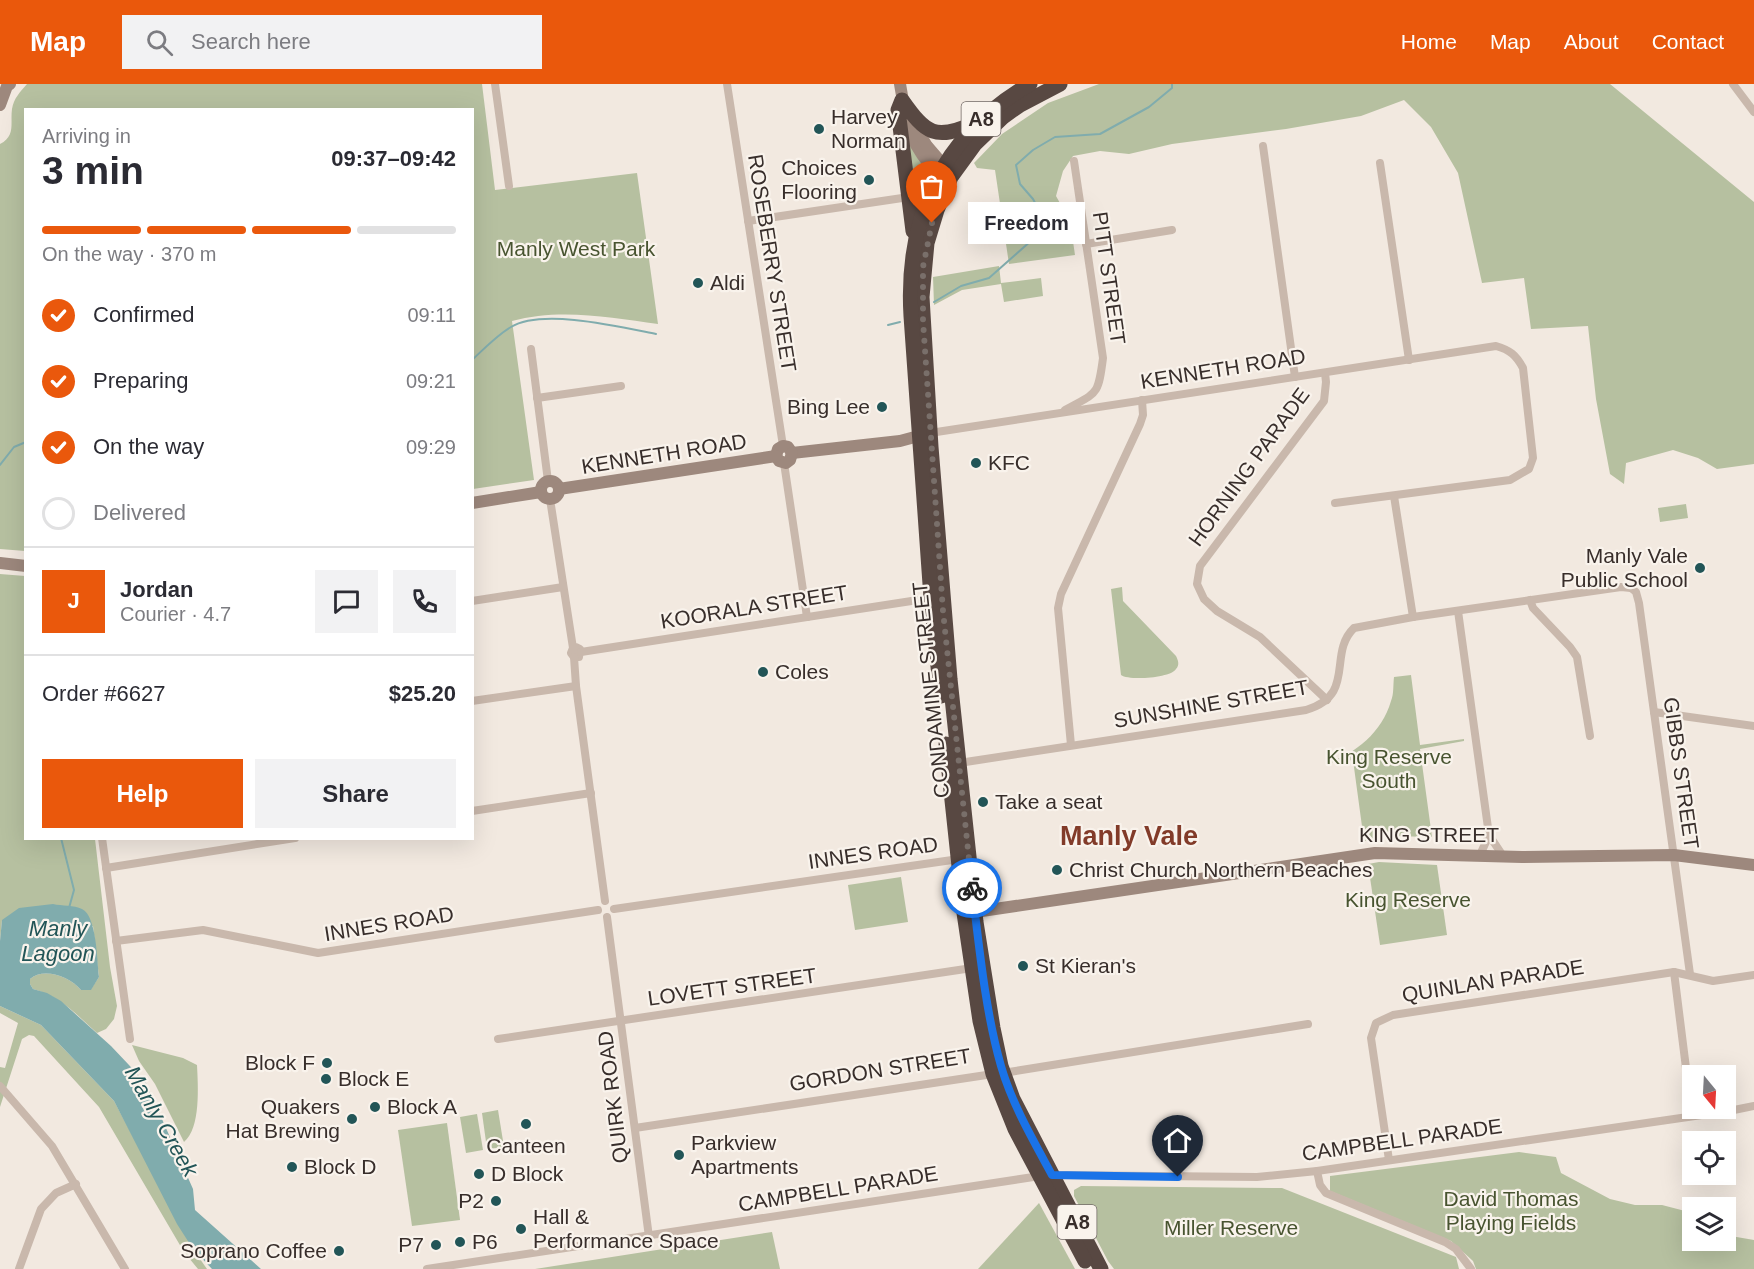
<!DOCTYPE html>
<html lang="en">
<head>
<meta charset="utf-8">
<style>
	body { margin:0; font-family:Arial,sans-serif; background:#f2f2f3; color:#2b2b33; height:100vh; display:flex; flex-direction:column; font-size:22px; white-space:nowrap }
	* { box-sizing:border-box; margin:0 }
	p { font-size:20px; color:#7c7c81 }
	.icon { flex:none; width:33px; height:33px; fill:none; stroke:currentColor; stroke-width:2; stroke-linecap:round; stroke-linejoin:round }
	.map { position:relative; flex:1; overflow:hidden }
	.sheet { position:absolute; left:24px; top:24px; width:450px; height:732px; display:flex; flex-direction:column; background:#fff; border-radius:0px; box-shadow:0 6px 24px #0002 }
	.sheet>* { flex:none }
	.needle { width:39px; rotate:162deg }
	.fabs { position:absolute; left:1682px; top:981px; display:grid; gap:12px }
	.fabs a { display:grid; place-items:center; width:54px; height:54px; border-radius:0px; background:#fff; box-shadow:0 6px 24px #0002; font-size:30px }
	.pin { position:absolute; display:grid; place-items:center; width:51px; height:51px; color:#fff; margin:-62px -26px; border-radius:50% 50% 50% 0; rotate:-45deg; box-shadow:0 0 6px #0007 }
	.pin .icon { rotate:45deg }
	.courier { position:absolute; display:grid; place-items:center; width:60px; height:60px; margin:-30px; border:4px solid #1a73e8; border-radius:50%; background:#fff; color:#222; box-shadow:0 2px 8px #0007 }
	.bubble { position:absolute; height:42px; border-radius:0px; background:#fff; box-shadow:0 6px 24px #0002; font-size:20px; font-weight:800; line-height:42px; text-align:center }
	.head em { font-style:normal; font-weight:800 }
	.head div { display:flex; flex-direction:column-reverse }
	.head { display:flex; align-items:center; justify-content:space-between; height:102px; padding:0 18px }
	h1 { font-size:39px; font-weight:800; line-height:45px }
	.bar { display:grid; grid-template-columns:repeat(4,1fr); gap:9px 6px; align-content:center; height:72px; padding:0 18px }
	.bar i { height:8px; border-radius:4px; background:#e1e1e2 }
	.bar .on { background:#ea580c }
	.bar p { grid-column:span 4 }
	.line { display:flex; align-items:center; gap:15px; padding:0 18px; border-top:2px solid #e1e1e2 }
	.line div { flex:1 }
	.round { display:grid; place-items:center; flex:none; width:63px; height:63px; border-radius:0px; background:#f2f2f3 }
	ol { padding:0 18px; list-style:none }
	li { display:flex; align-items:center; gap:18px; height:66px }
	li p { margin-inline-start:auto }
	li .icon { padding:6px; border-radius:50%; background:#ea580c; color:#fff; stroke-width:4 }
	li:last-child { color:#7c7c81 }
	li i { width:33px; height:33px; border:3px solid #e1e1e2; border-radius:50% }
	.button { display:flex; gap:12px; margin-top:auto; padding:12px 18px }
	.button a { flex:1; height:69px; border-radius:0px; background:#ea580c; color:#fff; font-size:24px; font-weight:800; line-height:69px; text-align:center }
	.button a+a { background:#f2f2f3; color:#2b2b33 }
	header { display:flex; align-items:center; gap:36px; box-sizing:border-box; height:84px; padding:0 30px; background:#ea580c; color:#fff }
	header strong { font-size:28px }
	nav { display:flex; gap:33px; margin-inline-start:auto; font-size:21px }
	.search { width:420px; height:54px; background:#f2f2f3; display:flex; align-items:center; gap:15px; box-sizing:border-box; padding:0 21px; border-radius:0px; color:#7c7c81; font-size:22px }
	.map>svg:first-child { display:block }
	.green { fill:#b6c0a0 }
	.water { fill:#80acad }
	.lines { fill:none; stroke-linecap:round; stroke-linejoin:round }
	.stream { stroke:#80acad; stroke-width:2 }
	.street { stroke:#c9b8ac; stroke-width:8 }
	.secondary { stroke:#9d887d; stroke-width:12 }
	.highway { stroke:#584842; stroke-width:15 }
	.done { stroke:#796f6a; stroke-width:6; stroke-dasharray:0 10.8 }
	.route { stroke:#1a73e8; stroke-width:8 }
	.poi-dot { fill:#225557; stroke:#f9f3ec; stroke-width:2 }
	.labels { text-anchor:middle; stroke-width:4.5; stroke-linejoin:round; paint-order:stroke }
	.shield { fill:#f9f3ec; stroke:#726965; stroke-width:1.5 }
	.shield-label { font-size:20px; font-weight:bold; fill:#382e2b }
	.poi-label { font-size:21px; fill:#382e2b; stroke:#f9f3ec; text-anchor:start }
	.park-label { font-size:21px; fill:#485430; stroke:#f9f3ec }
	.street-label { font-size:21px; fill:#382e2b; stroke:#f9f3ec }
	.water-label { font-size:22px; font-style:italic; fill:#225557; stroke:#f9f3ec }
	.district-label { font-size:27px; font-weight:bold; fill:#823b29; stroke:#f9f3ec }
</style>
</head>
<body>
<header>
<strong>Map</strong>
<div class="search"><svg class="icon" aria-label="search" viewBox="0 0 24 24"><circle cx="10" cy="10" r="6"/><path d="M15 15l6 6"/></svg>Search here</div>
<nav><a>Home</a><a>Map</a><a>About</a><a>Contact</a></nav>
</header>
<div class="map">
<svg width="1754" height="1185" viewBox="0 0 1754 1185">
	<rect width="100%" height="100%" fill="#f2e9e0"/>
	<g class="green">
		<path d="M27,0H482L495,106L637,89L658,240C611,233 558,224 512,237L534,396L473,405L472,26H26L25,467L0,465V60C16,52 10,39 12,25C14,14 20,8 27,0Z"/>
		<polygon points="1099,0 1610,0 1754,118 1754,380 1717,385 1698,374 1673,366 1626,379 1624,400 1610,390 1596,315 1588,242 1531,245 1524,194 1482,199 1458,89 1431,43 1404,16 1361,32 1286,45 1172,60 1129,70 1100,67 1073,72 1063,87 1056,112 1070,137 1075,171 1009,180 995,86 977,84 974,79 1002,50 1048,19"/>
		<polygon points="908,54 932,89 916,119"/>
		<polygon points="999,182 1001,199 1041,194 1043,212 1004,218 1001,200 962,206 934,221 933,193"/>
		<polygon points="1686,420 1688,434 1660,438 1658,424"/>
		<path d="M0,490L25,492L26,754L95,755L110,883L117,922L114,935L106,945L97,949C77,931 60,912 33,905L30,900V895C44,883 70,893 81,906L91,905L99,893L93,842L2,836L0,857Z"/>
		<path d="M1122,503L1123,517L1176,572C1178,576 1180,581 1176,585C1171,594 1129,597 1121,591L1111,505Z"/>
		<path d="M1411,591L1420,661L1464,655V657L1420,665L1432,753L1392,752L1364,757L1353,676L1326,679C1356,670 1382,648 1391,617C1394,610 1393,601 1394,593Z"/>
		<polygon points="1379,778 1437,781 1447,851 1380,861 1368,780"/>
		<polygon points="901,793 908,838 855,846 848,801"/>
		<polygon points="0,922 41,941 114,1017 193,1165 207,1185 198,1185 184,1168 99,1023 34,952 29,951 22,955 0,1023 0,983 5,984 18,939 0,929"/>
		<path d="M132,961L183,974L197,981C198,1002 201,1044 184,1058L155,1000L139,977Z"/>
		<polygon points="498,1026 504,1063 487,1065 482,1029"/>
		<polygon points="477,1030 483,1066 466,1069 460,1033"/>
		<polygon points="447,1039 460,1136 412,1142 398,1046"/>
		<polygon points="1519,1068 1556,1073 1561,1089 1610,1115 1635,1121 1662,1121 1689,1128 1692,1130 1692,1156 1725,1156 1725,1151 1754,1156 1754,1185 1476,1185 1473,1177 1451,1157 1330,1107 1330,1092"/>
		<polygon points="1081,1102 1282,1104 1456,1173 1459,1185 1114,1185 1108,1177 1074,1112 1074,1106"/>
		<polygon points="1039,1119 1075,1185 978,1185"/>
		<polygon points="772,1148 780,1185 535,1185"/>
	</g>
	<path class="water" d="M53,820C62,822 74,821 82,825C97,832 97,878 99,893L91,906H81C70,893 44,883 30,895V900L33,905L47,909L61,917L111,962L146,999L193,1105L195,1126L261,1185H212L193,1165L177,1140L114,1017L41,941L0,922V857L2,836L19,824Z"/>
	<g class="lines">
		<g class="stream">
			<polyline points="934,218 961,202 989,194 1032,156 1043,134 1033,115 1020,100 1016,81 1033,66 1055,53 1100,50 1149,23 1172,4 1172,0"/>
			<polyline points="888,241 900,238"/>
			<path d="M472,276C484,265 497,251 511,243C542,224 621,243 656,250"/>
			<polyline points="0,381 14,363 26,358"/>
			<polyline points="61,754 74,806 69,824"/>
		</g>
		<g class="street">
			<polyline points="495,0 509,102"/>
			<polyline points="727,0 783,362"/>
			<polyline points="1733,0 1754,28"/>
			<polyline points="1263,62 1295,293"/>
			<polyline points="1380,79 1409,276"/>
			<polyline points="748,137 909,113"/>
			<polyline points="1086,160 1172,146"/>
			<polyline points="531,265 548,397"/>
			<polyline points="1325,289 1326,298 1324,317 1200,482 1197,500 1204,515 1217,527 1260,553 1327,616"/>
			<polyline points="537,314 621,302"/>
			<path d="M1065,326C1097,308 1098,313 1103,274L1074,77"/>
			<path d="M930,349L1496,262C1510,266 1516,271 1523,284L1533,374L1529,385L1510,396L1335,419"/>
			<polyline points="784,379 807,533"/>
			<polyline points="1394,412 1413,533"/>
			<polyline points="550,415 573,564 571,569 574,573 579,573 580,565 576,563 573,564"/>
			<polyline points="1631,504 1636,508 1639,519 1690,890"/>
			<polyline points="1530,516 1533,524 1570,563 1577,573 1590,652"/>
			<polyline points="472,517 563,503"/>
			<polyline points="1458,527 1489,751 1503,772"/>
			<polyline points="581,568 931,514"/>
			<polyline points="574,573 576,602 605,817"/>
			<polyline points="472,617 576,602"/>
			<polyline points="1654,628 1754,642"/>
			<polyline points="1071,661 1058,524 1061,510 1140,340 1143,331 1142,316"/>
			<path d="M959,679L1306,626C1357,611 1327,570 1354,544L1413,533L1621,503L1631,504"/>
			<polyline points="472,727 591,709"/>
			<polyline points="102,754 130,955"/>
			<polyline points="1480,771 1489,751"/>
			<polyline points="106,784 295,754"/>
			<polyline points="614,825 959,775"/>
			<polyline points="607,833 649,1153"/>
			<polyline points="116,857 203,846 318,869 598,826"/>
			<polyline points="1674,888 1692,1032"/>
			<polyline points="498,955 972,884"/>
			<polyline points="1003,989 1308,940"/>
			<polyline points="0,1002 52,1062 125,1185"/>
			<polyline points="635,1044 993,990"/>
			<polyline points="1389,1076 1371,954 1376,939 1393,931 1674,888 1713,897 1754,891"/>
			<polyline points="1317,1087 1320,1101 1326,1109 1445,1158 1456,1165 1471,1185"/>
			<polyline points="1052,1091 1257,1093 1317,1087 1729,1027 1754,1022"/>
			<polyline points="19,1185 41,1125 56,1109 76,1100"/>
			<polyline points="427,1185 1040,1092"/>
		</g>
		<g class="secondary">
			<path d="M900,0C907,41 909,60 939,91"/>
			<polyline points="0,21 7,2 10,0"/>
			<polyline points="913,39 927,62 945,83"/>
			<polyline points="792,369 900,357 926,350"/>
			<polyline points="776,372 778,365 783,362 788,363 792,369"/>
			<polyline points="776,372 779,377 786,379 790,376 792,369"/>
			<circle cx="550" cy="406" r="9"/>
			<polyline points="559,405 776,372"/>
			<polyline points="472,419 541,408"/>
			<polyline points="0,479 26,482"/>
			<polyline points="975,828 1375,769 1522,773 1674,771 1754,781"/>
		</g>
		<g class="highway">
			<polyline points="1060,0 1020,21 1003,33 975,60 951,93 937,126 927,159 922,213 931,363 950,595 976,838 993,944 1001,982 1013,1015 1101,1185"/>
			<path d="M913,147L898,26L902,16C926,50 935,57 975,39"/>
			<path d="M941,612L931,514L911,232C905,133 942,51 1030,0"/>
			<polyline points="946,660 964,829 980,937 993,990 1015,1045 1085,1177"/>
		</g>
	</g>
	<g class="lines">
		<polyline class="done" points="932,139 923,183 923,237 943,527 972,804"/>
		<path class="route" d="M972,804C979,861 985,926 1001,982C1012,1020 1033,1056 1052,1091L1178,1093"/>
	</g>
	<g class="poi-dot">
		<circle cx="819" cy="45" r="6"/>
		<circle cx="869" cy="96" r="6"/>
		<circle cx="698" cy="199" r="6"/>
		<circle cx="882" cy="323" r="6"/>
		<circle cx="976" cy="379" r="6"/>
		<circle cx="1700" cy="484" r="6"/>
		<circle cx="763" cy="588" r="6"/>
		<circle cx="983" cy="718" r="6"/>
		<circle cx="1057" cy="786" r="6"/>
		<circle cx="1023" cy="882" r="6"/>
		<circle cx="327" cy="979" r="6"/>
		<circle cx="326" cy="995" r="6"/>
		<circle cx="375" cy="1023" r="6"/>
		<circle cx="352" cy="1035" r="6"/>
		<circle cx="526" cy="1040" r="6"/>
		<circle cx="679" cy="1071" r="6"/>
		<circle cx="292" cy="1083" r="6"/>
		<circle cx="479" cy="1090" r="6"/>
		<circle cx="496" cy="1117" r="6"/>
		<circle cx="521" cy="1145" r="6"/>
		<circle cx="460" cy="1158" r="6"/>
		<circle cx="436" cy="1161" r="6"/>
		<circle cx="339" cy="1167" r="6"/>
	</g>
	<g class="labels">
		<g class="shield">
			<rect x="961.5" y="18" width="39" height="34" rx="4.5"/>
			<rect x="1057.5" y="1121" width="39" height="34" rx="4.5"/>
		</g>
		<g class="shield-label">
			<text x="981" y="42">A8</text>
			<text x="1077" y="1145">A8</text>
		</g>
		<g class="poi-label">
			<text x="831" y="40">Harvey<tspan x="831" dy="24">Norman</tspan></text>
			<text x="857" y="91" text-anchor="end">Choices<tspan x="857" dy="24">Flooring</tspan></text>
			<text x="710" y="206">Aldi</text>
			<text x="870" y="330" text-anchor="end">Bing Lee</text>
			<text x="988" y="386">KFC</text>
			<text x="1688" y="479" text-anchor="end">Manly Vale<tspan x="1688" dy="24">Public School</tspan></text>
			<text x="775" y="595">Coles</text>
			<text x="995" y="725">Take a seat</text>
			<text x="1069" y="793">Christ Church Northern Beaches</text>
			<text x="1035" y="889">St Kieran's</text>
			<text x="315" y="986" text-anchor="end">Block F</text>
			<text x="338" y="1002">Block E</text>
			<text x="340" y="1030" text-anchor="end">Quakers<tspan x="340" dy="24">Hat Brewing</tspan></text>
			<text x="387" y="1030">Block A</text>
			<text x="691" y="1066">Parkview<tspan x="691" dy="24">Apartments</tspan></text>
			<text x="526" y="1069" text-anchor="middle">Canteen</text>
			<text x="304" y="1090">Block D</text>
			<text x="491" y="1097">D Block</text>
			<text x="484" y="1124" text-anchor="end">P2</text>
			<text x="533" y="1140">Hall &amp;<tspan x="533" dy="24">Performance Space</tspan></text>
			<text x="472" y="1165">P6</text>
			<text x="424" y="1168" text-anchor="end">P7</text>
			<text x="327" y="1174" text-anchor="end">Soprano Coffee</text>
		</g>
		<g class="park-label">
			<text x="576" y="172">Manly West Park</text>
			<text x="1389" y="680">King Reserve<tspan x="1389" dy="24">South</tspan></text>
			<text x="1408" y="823">King Reserve</text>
			<text x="1511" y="1122">David Thomas<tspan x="1511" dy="24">Playing Fields</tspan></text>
			<text x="1231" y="1151">Miller Reserve</text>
		</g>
		<g class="street-label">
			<text transform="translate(772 179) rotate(81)" y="7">ROSEBERRY STREET</text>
			<text transform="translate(1109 194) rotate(82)" y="7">PITT STREET</text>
			<text transform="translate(1223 285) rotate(-9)" y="7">KENNETH ROAD</text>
			<text transform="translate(664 370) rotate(-9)" y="7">KENNETH ROAD</text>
			<text transform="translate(1249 383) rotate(-54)" y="7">HORNING PARADE</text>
			<text transform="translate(754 523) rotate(-9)" y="7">KOORALA STREET</text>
			<text transform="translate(931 606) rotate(-96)" y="7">CONDAMINE STREET</text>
			<text transform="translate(1211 620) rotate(-10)" y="7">SUNSHINE STREET</text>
			<text transform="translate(1681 689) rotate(82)" y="7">GIBBS STREET</text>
			<text x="1429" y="758">KING STREET</text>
			<text transform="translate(873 769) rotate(-8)" y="7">INNES ROAD</text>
			<text transform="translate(389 840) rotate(-9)" y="7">INNES ROAD</text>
			<text transform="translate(1493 897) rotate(-9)" y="7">QUINLAN PARADE</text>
			<text transform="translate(732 903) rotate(-8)" y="7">LOVETT STREET</text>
			<text transform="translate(880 986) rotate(-9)" y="7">GORDON STREET</text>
			<text transform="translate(613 1013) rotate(-97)" y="7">QUIRK ROAD</text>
			<text transform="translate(1402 1056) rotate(-8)" y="7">CAMPBELL PARADE</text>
			<text transform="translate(838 1105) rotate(-9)" y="7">CAMPBELL PARADE</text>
		</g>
		<g class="water-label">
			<text x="58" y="852">Manly<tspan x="58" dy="25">Lagoon</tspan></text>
			<text transform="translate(162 1037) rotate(60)" y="8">Manly Creek</text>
		</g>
		<g class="district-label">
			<text x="1129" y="761">Manly Vale</text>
		</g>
	</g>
</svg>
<div class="fabs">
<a><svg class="needle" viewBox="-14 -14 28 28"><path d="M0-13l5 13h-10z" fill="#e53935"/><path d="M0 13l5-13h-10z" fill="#7c7c81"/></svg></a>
<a><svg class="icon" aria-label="locate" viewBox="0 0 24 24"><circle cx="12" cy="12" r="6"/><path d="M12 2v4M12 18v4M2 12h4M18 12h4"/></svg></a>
<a><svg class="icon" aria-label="layers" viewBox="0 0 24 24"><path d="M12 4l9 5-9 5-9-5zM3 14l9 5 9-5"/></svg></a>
</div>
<div class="pin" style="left:932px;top:139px;background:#ea580c"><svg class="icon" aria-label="bag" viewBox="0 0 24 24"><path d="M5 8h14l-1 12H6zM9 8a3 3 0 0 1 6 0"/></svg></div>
<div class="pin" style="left:1178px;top:1093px;background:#1f2937"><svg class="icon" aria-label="home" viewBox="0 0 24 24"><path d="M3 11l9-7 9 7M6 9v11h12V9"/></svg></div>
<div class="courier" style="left:972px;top:804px"><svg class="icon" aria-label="bike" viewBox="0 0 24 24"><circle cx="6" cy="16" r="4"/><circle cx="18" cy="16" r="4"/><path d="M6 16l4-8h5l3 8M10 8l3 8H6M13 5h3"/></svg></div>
<div class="bubble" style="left:968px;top:118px;width:117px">Freedom</div>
<section class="sheet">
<div class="head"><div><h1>3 min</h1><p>Arriving in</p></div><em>09:37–09:42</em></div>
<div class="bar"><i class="on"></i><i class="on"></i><i class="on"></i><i></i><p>On the way · 370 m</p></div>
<ol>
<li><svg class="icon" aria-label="check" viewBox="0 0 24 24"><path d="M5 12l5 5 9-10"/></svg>Confirmed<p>09:11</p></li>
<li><svg class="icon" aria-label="check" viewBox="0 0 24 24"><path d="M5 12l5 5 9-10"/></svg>Preparing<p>09:21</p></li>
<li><svg class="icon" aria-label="check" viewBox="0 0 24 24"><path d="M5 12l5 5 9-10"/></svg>On the way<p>09:29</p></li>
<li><i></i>Delivered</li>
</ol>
<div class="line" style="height:108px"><b class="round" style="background:#ea580c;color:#fff">J</b><div><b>Jordan</b><p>Courier · 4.7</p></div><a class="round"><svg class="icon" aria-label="chat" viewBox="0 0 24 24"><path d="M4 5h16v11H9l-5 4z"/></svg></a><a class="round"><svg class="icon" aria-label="phone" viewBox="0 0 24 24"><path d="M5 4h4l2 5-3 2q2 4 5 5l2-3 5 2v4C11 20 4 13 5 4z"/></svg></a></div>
<div class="line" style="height:78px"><div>Order #6627</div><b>$25.20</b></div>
<div class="button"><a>Help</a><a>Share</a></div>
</section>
</div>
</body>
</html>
